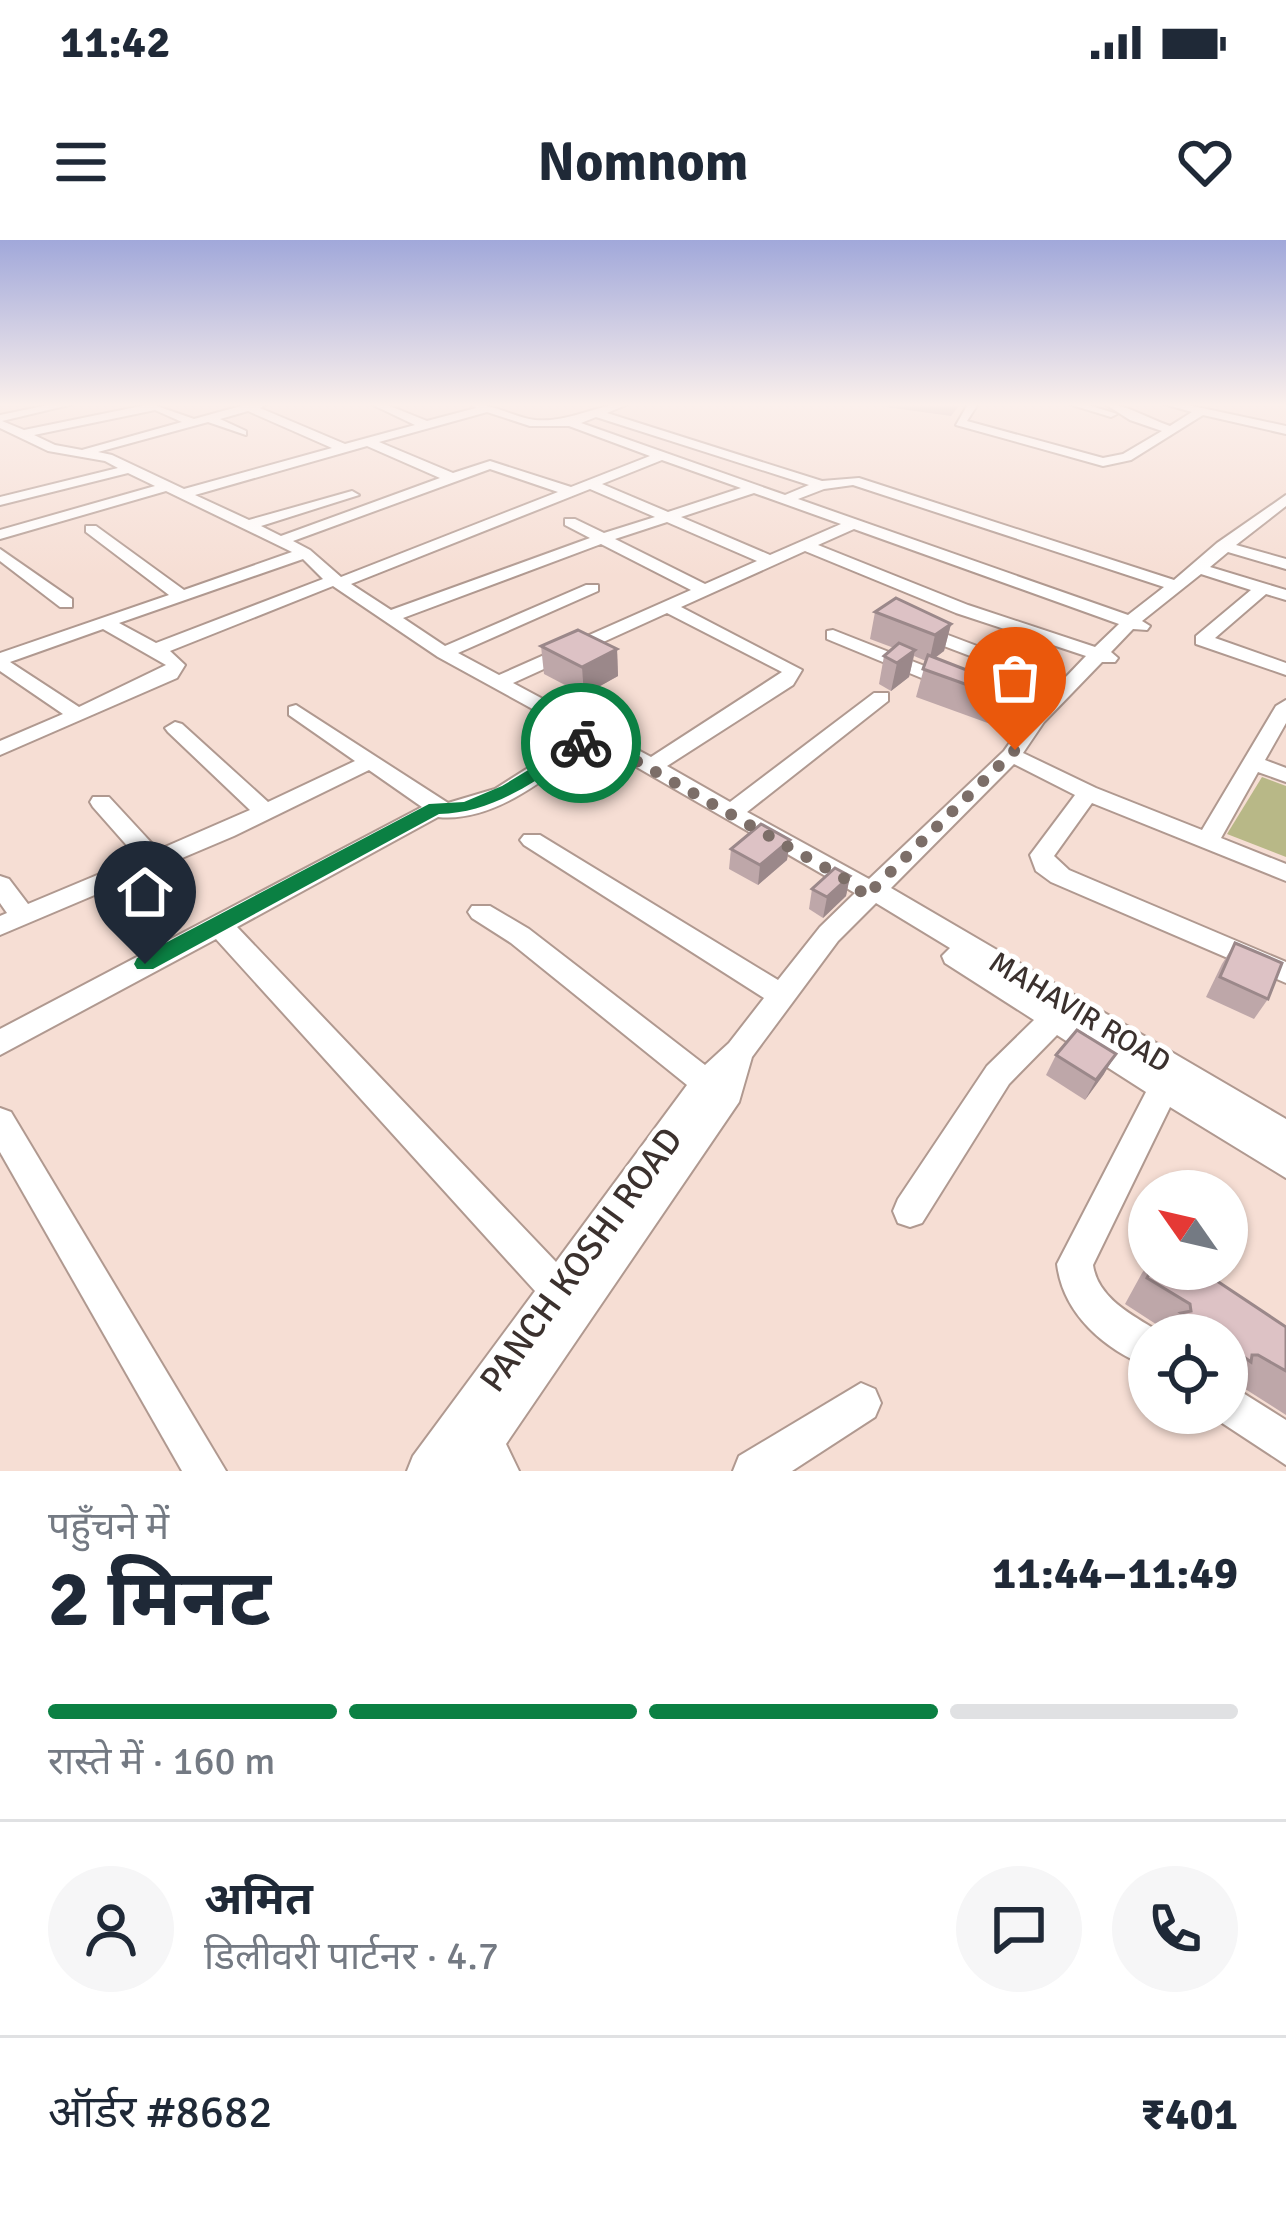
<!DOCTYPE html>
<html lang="hi">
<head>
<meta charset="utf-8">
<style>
	body { margin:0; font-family:Signika,"Noto Sans Devanagari",sans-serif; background:#f6f6f7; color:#1f2937; height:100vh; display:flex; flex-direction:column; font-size:45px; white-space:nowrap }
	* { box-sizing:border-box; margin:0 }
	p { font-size:39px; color:#747a83 }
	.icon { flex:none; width:66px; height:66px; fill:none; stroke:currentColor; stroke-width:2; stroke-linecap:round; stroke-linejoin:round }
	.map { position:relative; height:1231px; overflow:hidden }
	.drawer { display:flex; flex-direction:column; background:#fff; flex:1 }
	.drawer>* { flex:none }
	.needle { width:78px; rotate:304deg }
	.tools { position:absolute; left:1128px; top:930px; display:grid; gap:24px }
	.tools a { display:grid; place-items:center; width:120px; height:120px; border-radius:50%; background:#fff; box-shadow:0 3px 9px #0004; font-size:60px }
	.pin { position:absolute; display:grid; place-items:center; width:102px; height:102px; color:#fff; margin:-123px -51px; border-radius:50% 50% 50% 0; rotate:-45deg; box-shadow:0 0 12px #0007 }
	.pin .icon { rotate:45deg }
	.courier { position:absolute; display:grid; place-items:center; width:120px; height:120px; margin:-60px; border:9px solid #0b8043; border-radius:50%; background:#fff; color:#222; box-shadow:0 3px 15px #0007 }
	.head em { font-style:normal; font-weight:700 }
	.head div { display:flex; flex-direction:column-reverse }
	.head { display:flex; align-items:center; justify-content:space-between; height:204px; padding:0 48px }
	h1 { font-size:78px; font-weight:700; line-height:90px }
	.bar { display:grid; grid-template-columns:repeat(4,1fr); gap:18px 12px; align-content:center; height:144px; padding:0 48px }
	.bar i { height:15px; border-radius:9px; background:#e0e1e3 }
	.bar .current { background:#0b8043 }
	.bar p { grid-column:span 4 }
	.line { display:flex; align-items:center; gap:30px; padding:0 48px; border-top:3px solid #e0e1e3 }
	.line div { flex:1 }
	.round { display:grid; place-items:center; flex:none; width:126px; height:126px; border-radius:63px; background:#f6f6f7 }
	.status { display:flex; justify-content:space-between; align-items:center; height:84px; padding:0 60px; background:#fff; direction:ltr }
	.status svg { height:33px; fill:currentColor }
	header { display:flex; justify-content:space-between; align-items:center; height:156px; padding:0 48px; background:#fff; font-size:54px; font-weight:700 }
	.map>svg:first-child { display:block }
	.green { fill:#b8b887 }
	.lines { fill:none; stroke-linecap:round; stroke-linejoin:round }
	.minor-casing { stroke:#b09990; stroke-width:4 }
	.minor { fill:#fff; fill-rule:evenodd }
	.wall { fill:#bea7a9 }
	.shaded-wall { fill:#9b888a }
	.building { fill:#ddc2c5; stroke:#9b888a; stroke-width:3 }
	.route { fill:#0b8043 }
	.done { stroke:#7c6e68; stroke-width:12; stroke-dasharray:0 21.6 }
	.labels { text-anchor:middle; stroke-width:10; stroke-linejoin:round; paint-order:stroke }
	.street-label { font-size:30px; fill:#3b312e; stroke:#fff }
	.near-street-label { font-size:36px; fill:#3b312e; stroke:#fff }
</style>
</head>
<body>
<div class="status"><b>11:42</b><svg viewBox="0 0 49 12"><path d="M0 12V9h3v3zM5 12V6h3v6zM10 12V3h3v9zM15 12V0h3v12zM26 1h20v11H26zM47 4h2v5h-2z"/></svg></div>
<header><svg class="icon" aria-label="menu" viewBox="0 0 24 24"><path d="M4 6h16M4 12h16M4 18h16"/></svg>Nomnom<svg class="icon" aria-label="heart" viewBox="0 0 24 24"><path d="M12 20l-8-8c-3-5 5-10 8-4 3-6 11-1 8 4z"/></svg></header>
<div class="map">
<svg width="1286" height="1231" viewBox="0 0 1286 1231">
	<rect width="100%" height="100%" fill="#f6ded4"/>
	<polygon class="green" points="1262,537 1286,546 1286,617 1227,594"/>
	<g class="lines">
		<g class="minor-casing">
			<g id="minor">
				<path d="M53,164H73L2,181L24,190L151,164L194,179L248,164H267L260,168L345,204L415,185L371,164H385L427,181L476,168L471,164C494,164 513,177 535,180C570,183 595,164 628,164L607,173L822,241L859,238L1174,340L1217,303L1286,255V266L1236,305L1286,319V329L1228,312L1210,327L1286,350V360L1266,354L1215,398L1286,423V435L1196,404V396L1251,350L1201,334L1142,381L1150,386L1147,390L1133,389L1111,412L1118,418L1115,422H1102L1044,482L1023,513L1096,548L1202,590L1276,466L1286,460V483L1265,520L1286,528V542L1258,532L1221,598L1286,624V641L1092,563L1054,616L1069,630L1286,722V743L1051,642L1036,631L1030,615L1075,555L1014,524L891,648L1286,879V938L1170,867L1093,1025C1098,1060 1136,1077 1163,1094L1149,1095V1127C1104,1109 1063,1074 1057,1024L1146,852L1057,795L1009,844L922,983L910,987L898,983L893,971L898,959L987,826L1034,780L945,723L942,716L950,708L876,663L838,701L752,817L739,862L506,1204L519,1231H407L413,1216L535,1051L216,699L0,815V789L422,567L369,530L234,596L0,695V676L7,673L0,663V636L9,639L28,664L138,618L93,567L90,562L93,557H109L158,610L250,570L168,492L165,488L175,482L182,484L268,562L355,521L289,475V467L296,465L448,563L495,549L580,495L438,417L333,346L170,411L185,425L177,438L0,515V501L63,474L0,431V413L169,355L86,292V286H96L184,350L292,312L166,251L0,299V290L155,246L128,233L0,265V257L118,228L105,221L48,211L0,188V175ZM155,170L182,182L82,210L55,205L34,195ZM248,171L332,208L184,249L112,215L98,212L208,182L246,195V191L220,179ZM487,172L530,186H569L650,216L571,247L490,221L453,233L379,202ZM596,177L809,245L785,255L581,183ZM367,206L440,238L281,296L261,286L359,255L352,251L249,280L195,255ZM662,220L741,248L668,272L602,244ZM490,229L558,252L341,337L310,310L293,301ZM853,245L1164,347L1128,375L798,259L824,249ZM590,249L655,277L604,293L575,279H565V285L590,298L391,370L351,344ZM754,253L841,284L770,315L681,277ZM667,282L757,321L705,344L615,299ZM854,289L1119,384L1095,407L968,365L818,305ZM601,304L691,350L499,435L458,413L598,351V345H586L445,406L403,378ZM805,311L956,373L1086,416L1064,439L940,392H928V400L1055,448L1030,474L1004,511L869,639L747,572L888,461V453H874L730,562L667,526L793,445L802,430L681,367ZM303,319L323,339L156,403L119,383ZM667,373L782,432L651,517L513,443ZM103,389L166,425L79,467L10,422ZM595,503L855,653L820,687L778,740L540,595H524L520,600L524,605L764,758L729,803L705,825L529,689L490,666H472L468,672L472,678L511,703L687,845L556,1022L237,687L438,577C496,583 550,534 595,503Z"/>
				<path d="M968,164H978L967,181L1103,218L1123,214L1162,191L1130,180L1105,164C1126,164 1149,179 1170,186L1192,172L1164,164H1183L1286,186V194L1203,175L1131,220L1103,226L956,185Z"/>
				<polygon points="1069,164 1085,164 1117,174 1111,177"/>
				<polygon points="0,309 72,359 72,367 60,367 0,321"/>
				<polygon points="833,390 955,438 957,442 955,446 941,446 827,399 827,391"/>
				<polygon points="0,868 11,872 226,1231 182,1231 0,912"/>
				<polygon points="861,1143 875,1149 881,1163 875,1177 792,1231 733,1231 739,1216"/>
				<polygon points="1227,1143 1286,1180 1286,1225 1213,1177 1211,1173 1227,1173"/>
			</g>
		</g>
		<use href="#minor" class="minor"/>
	</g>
	<g class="wall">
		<polygon points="886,164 960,164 951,176 886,167"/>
		<polygon points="875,372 951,384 944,411 935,418 1013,448 1005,477 996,486 916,457 926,421 914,416 909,437 891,451 879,444 884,416 894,408 870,399"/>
		<polygon points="541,406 617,409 618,436 584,455 544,434"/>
		<polygon points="790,600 787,620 758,645 729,629 731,609"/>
		<polygon points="850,636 846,656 823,678 809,669 812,649"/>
		<polygon points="1235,703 1268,759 1254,779 1206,757 1222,724"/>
		<polygon points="1056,815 1104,834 1085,860 1046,835"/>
		<polygon points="1149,1024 1149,1029 1199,1029 1286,1087 1286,1175 1231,1140 1227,1143 1227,1095 1160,1095 1165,1090 1125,1064 1142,1033"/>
	</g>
	<g class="shaded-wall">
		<polygon points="951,384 944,411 929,422 935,395"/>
		<polygon points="617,409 618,436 584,455 582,427"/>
		<polygon points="915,410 909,437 891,451 897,423"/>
		<polygon points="1013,448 1005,477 996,486 1004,458"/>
		<polygon points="790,600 787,620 758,645 760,625"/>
		<polygon points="850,636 846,656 823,678 827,657"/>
		<polygon points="1116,814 1104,834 1085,860 1096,840"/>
	</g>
	<g class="building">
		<polygon points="896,358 951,384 935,395 875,372"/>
		<polygon points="578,390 617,409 582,427 541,406"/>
		<polygon points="899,403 915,410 897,423 884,416"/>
		<polygon points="928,415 1013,448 1004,458 923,429"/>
		<polygon points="761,584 790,600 760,625 731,609"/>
		<polygon points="835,628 850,636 827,657 812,649"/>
		<polygon points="1235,703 1282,723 1268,759 1220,737"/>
		<polygon points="1077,790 1116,814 1096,840 1056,815"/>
		<polygon points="1152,1029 1199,1029 1286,1087 1286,1131 1258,1115 1252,1115 1251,1122 1227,1105 1227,1095 1212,1095 1181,1073 1191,1071 1190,1064 1147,1038"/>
	</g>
	<linearGradient id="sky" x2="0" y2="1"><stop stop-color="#a1a8da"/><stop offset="0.49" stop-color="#fbf0ec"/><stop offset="1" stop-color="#fbf0ec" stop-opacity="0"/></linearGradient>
	<rect width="1286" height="336" fill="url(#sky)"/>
	<path class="route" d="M581,498L590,503L587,507C541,537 496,573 439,574L153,729H137L134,724L137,718L429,564L464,562L502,546Z"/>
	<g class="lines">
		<polyline class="done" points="581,503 592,496 856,645 865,657 1015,510"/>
	</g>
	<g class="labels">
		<g class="street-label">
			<text transform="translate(1080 772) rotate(31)" y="10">MAHAVIR ROAD</text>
		</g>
		<g class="near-street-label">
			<text transform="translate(580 1019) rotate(-54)" y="13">PANCH KOSHI ROAD</text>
		</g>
	</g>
</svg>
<div class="tools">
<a><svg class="needle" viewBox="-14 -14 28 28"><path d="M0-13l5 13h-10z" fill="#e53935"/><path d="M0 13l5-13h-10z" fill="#747a83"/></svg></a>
<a><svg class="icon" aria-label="locate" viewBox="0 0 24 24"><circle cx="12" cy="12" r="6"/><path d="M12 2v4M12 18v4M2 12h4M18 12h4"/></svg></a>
</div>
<div class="pin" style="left:1015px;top:510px;background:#ea580c"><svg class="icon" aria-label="bag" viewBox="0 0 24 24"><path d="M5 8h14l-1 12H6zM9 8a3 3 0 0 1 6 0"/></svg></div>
<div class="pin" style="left:145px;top:724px;background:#1f2937"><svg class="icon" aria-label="home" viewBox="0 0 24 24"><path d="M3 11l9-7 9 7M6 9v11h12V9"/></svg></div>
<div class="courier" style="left:581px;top:503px"><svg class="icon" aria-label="bike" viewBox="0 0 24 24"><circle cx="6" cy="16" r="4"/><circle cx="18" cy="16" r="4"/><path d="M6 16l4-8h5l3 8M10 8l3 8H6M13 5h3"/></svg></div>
</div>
<section class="drawer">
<div class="head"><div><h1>2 मिनट</h1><p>पहुँचने में</p></div><em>11:44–11:49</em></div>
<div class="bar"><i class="current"></i><i class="current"></i><i class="current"></i><i></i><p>रास्ते में · 160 m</p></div>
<div class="line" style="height:216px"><a class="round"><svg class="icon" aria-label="person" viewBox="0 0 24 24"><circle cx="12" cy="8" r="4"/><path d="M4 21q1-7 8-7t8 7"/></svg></a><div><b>अमित</b><p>डिलीवरी पार्टनर · 4.7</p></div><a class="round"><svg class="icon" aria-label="chat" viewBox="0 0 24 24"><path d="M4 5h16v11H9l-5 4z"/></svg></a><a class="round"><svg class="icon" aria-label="phone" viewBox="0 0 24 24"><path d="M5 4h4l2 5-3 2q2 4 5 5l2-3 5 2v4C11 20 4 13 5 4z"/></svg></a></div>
<div class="line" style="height:156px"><div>ऑर्डर #8682</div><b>₹401</b></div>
</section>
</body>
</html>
